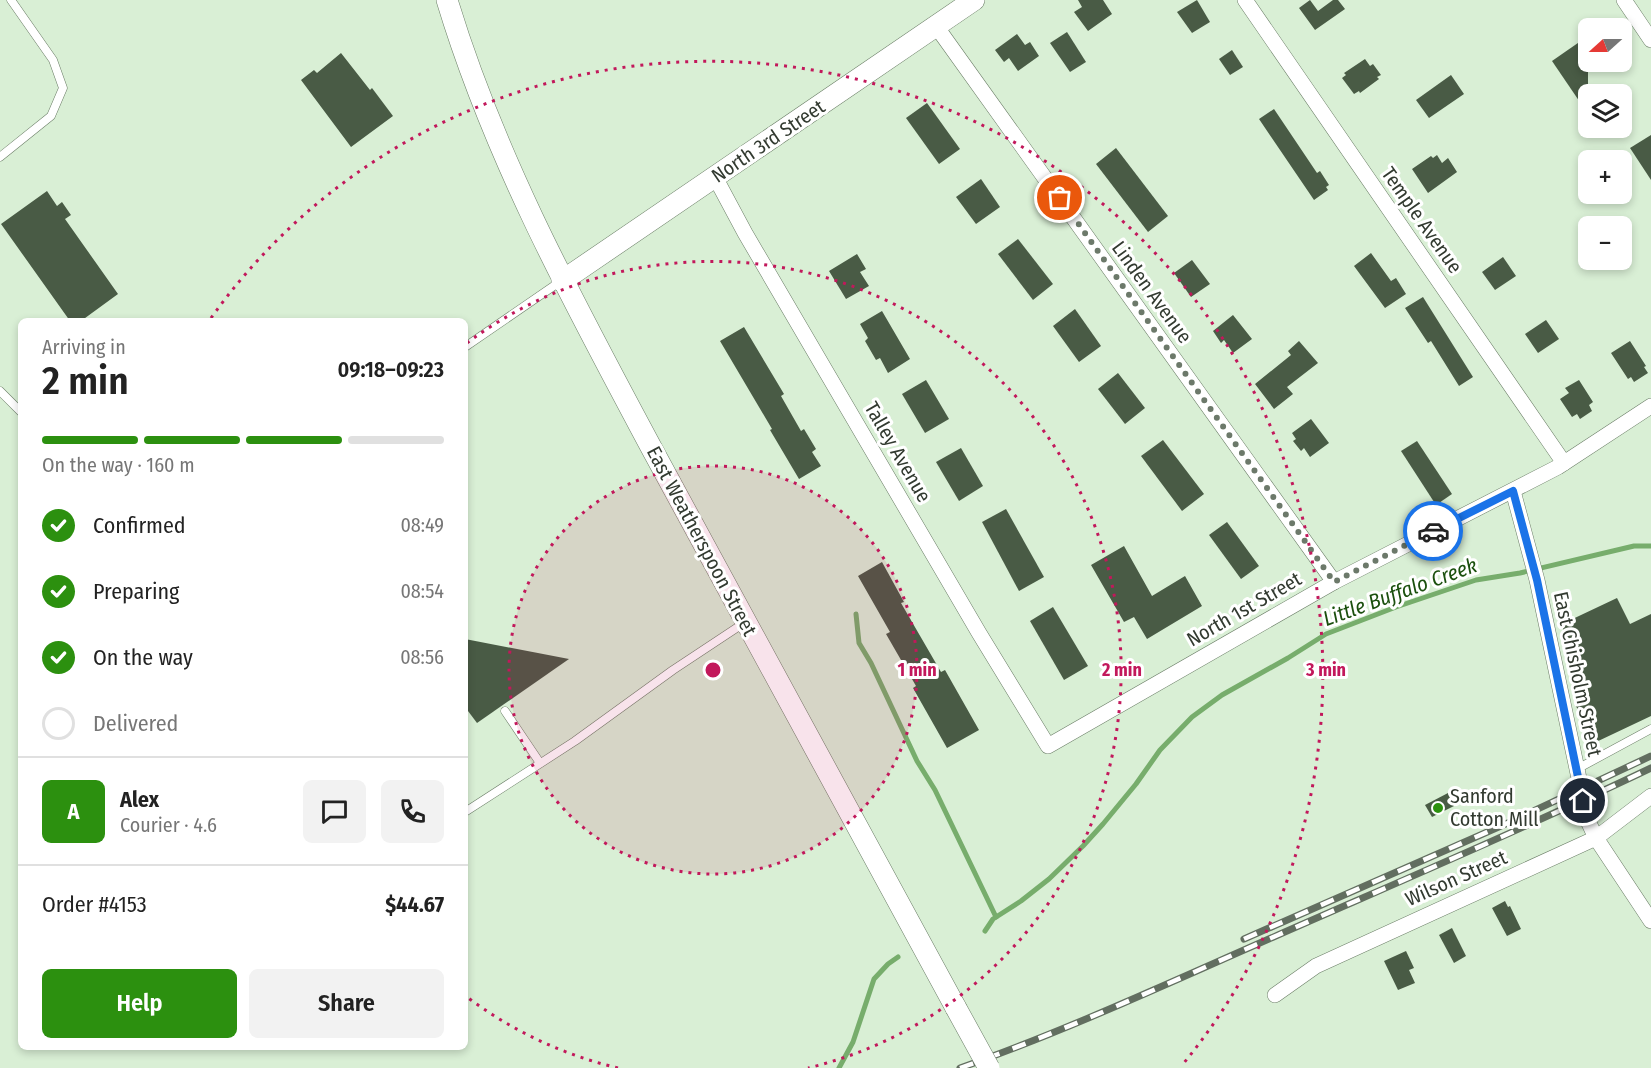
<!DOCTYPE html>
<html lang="en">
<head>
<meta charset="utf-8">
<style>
	body { margin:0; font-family:"Fira Sans Condensed",sans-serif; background:#f2f2f2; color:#222; height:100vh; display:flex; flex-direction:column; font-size:22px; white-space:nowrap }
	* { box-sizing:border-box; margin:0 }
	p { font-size:20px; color:#767676 }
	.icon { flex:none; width:33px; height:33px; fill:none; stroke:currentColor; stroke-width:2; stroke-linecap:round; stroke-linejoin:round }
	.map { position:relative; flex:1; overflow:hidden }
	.details { position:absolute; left:18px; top:318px; width:450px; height:732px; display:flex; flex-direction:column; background:#fff; border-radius:9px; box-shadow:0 3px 9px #0003 }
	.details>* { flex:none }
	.needle { width:39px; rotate:249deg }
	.buttons { position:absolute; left:1578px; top:18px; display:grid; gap:12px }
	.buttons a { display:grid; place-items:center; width:54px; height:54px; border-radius:9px; background:#fff; box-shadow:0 3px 9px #0003; font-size:30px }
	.pin { position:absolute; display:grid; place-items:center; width:51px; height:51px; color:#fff; margin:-26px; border:3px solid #fff; border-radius:50%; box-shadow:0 2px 6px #0007 }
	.courier { position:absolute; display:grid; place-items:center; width:60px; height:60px; margin:-30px; border:4px solid #1a73e8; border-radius:50%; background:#fff; color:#222; box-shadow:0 2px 8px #0007 }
	.summary em { font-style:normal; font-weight:600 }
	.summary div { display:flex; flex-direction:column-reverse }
	.summary { display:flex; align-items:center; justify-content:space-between; height:102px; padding:0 24px }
	h1 { font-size:39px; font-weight:600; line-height:45px }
	.bar { display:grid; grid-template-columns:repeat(4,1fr); gap:9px 6px; align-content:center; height:72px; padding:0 24px }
	.bar i { height:8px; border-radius:4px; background:#e0e0e0 }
	.bar .on { background:#2c900f }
	.bar p { grid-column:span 4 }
	.line { display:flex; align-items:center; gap:15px; padding:0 24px; border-top:2px solid #e0e0e0 }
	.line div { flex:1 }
	.round { display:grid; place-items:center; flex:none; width:63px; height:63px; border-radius:9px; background:#f2f2f2 }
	ol { padding:0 24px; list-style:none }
	li { display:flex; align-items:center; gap:18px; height:66px }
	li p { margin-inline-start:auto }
	li .icon { padding:6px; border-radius:50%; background:#2c900f; color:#fff; stroke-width:4 }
	li:last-child { color:#767676 }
	li i { width:33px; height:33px; border:3px solid #e0e0e0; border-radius:50% }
	.action { display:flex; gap:12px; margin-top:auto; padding:12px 24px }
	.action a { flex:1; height:69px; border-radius:9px; background:#2c900f; color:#fff; font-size:24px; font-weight:600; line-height:69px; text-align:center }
	.action a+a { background:#f2f2f2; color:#222 }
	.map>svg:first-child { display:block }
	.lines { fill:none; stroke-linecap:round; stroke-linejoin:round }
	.stream { stroke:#77ad6c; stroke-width:5 }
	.building { fill:#495b45 }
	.lane-casing { stroke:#6a7d66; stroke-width:9 }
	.street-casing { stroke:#6a7d66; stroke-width:16 }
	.secondary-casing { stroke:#6a7d66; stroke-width:22 }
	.lane { stroke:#fff; stroke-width:8 }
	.street { stroke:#fff; stroke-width:15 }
	.secondary { stroke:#fff; stroke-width:21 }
	.rail-casing { stroke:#626e60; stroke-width:7 }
	.rail { stroke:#fff; stroke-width:4.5; stroke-dasharray:14; stroke-linecap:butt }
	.secondary-bridge-casing { stroke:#6a7d66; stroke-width:22; stroke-linecap:butt }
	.secondary-bridge { stroke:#fff; stroke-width:21 }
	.done { stroke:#6c796a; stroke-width:6; stroke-dasharray:0 10.8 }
	.route { stroke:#1a73e8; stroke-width:8 }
	.ring { fill:none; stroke:#c2185b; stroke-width:3; stroke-dasharray:3 6 }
	.poi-dot { fill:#2c900f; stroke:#fff; stroke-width:2 }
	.labels { text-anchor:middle; stroke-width:6; stroke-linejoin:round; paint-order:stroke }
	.street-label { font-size:20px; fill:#323a30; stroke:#fff }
	.poi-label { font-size:20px; fill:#323a30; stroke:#fff; text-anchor:start }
	.water-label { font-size:21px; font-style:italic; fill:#1b500e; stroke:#fff }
	.centre { fill:#c2185b; stroke:#fff; stroke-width:3 }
	.ring-label { font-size:18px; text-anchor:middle; font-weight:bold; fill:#c2185b; stroke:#fff; stroke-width:6; stroke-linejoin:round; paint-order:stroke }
</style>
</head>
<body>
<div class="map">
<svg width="1651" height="1068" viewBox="0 0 1651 1068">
	<rect width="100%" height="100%" fill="#d9efd5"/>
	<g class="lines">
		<g class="stream">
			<polyline points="856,614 859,643 871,663 917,761 935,790 996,917"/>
			<polyline points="985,931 993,919 1021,901 1049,879 1083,846 1103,824 1136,784 1160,750 1192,717 1222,695 1288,658 1326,634 1396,607 1476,580 1520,573 1634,546 1651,546"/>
			<polyline points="839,1068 853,1042 874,979 888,964 898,957"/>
		</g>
	</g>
	<g class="building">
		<polygon points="1078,0 1103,0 1112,14 1088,31 1074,12 1082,7"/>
		<polygon points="1197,0 1210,22 1192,33 1177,12"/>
		<polygon points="1310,0 1318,11 1333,0 1338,0 1345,9 1315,30 1299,8"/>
		<polygon points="1067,32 1086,62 1070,72 1050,43"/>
		<polygon points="1017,34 1025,45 1030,42 1039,56 1018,71 1009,58 1004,62 995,50"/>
		<polygon points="1588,36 1588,114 1552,61"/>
		<polygon points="1232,50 1243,67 1230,75 1219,59"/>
		<polygon points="341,53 370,90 372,88 393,116 351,147 301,80 314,70 317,73"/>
		<polygon points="1365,59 1370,66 1373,64 1381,75 1377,77 1379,79 1360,93 1359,91 1354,94 1342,78 1346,75 1344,73"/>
		<polygon points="1451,75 1464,94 1429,118 1416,100"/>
		<polygon points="927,103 960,149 939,164 906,118"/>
		<polygon points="1274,109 1317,173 1320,171 1329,185 1326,187 1328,190 1314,200 1259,119"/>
		<polygon points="1651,135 1651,180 1630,148"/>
		<polygon points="1116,148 1168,216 1148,232 1096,164"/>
		<polygon points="1437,155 1442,163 1448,158 1457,172 1428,193 1412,169 1431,156 1433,158"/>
		<polygon points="981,179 1000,207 976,224 956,197"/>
		<polygon points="47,191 57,206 62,202 71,215 65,219 118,294 81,321 70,321 1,224"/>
		<polygon points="1018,239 1053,284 1033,300 998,254"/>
		<polygon points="1371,253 1391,281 1396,278 1406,294 1385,308 1354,266"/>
		<polygon points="857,254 866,269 860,272 869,286 846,299 829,271"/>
		<polygon points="1503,257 1516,276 1495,290 1482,272"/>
		<polygon points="1192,260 1210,284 1191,297 1174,273"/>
		<polygon points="1423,297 1473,377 1459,386 1431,341 1428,343 1405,308"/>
		<polygon points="1075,309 1101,346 1079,362 1053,326"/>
		<polygon points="882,311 910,359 888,373 880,358 876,360 865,341 868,338 860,324"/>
		<polygon points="1233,315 1252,339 1233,353 1224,340 1221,343 1213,331"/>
		<polygon points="1546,320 1559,339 1538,353 1525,334"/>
		<polygon points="744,327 784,394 781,396 801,431 804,429 816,449 812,452 821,466 799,479 770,430 772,429 720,341"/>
		<polygon points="1299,341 1318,363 1287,387 1293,394 1274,409 1255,384 1291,355 1288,351"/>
		<polygon points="1630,341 1646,366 1644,367 1648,373 1634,382 1631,377 1628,379 1611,353"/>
		<polygon points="1118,373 1145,408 1125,424 1098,389"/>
		<polygon points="926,380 949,419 925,433 902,394"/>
		<polygon points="1579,380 1593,402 1589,405 1592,411 1580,419 1577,414 1572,417 1560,399 1569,393 1565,388"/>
		<polygon points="1311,419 1329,443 1310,457 1304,448 1301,451 1293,441 1296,439 1292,433"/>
		<polygon points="1163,440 1204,494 1182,511 1141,456"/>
		<polygon points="1417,441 1452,494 1436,505 1401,451"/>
		<polygon points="961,448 983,486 959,501 936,462"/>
		<polygon points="1006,509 1044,577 1019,591 982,522"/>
		<polygon points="1227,522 1259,566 1241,579 1209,535"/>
		<polygon points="1124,546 1152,596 1185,576 1202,606 1147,639 1134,617 1124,622 1091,565"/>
		<polygon points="882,562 904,602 901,603 941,672 945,670 979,730 947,748 913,688 916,686 886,634 890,632 858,576"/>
		<polygon points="1617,598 1630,624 1651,614 1651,716 1594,743 1575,704 1576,690 1562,624"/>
		<polygon points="1053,607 1088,666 1064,680 1030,621"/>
		<polygon points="465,639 569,659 477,723 465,707"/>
		<polygon points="1448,793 1454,806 1432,817 1425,805"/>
		<polygon points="1505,901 1508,907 1510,906 1521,929 1507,936 1492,908"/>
		<polygon points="1452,928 1466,956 1454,963 1439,935"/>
		<polygon points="1406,951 1414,968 1409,970 1415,983 1398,990 1384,961"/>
	</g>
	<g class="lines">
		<g class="lane-casing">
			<g id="lane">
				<polyline points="0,157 51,116 63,88 53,60 11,0"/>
				<polyline points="465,347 561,281"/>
				<polyline points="0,391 21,412"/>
				<polyline points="505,711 540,763"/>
				<polyline points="1577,769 1651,729"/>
				<polyline points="465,812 575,741 673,670 744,623"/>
			</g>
		</g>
		<g class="street-casing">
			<g id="street">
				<polyline points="1245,0 1564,463"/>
				<polyline points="1624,0 1651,40"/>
				<polyline points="936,26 1334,582"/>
				<polyline points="715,177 745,233 979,633 1048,746 1334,582 1558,467 1651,406"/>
				<polyline points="1513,491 1537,580 1588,821 1596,838 1651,921"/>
				<polyline points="1275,995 1316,966 1596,838 1651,796"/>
			</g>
		</g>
		<g class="secondary-casing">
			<g id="secondary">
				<path d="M447,0C495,159 574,303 652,449C752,636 856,821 956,1008"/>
				<polyline points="562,281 974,0"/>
			</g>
		</g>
		<use href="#lane" class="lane"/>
		<use href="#street" class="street"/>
		<use href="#secondary" class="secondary"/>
		<g class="rail-casing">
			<g id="rail">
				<polyline points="1244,939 1510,822 1651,756"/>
				<path d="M960,1068C1068,1030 1173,981 1278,935C1403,880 1528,827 1651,768"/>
			</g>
		</g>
		<use href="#rail" class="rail"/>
		<g class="secondary-bridge-casing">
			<polyline id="secondary-bridge" points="956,1008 989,1068"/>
		</g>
		<use href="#secondary-bridge" class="secondary-bridge"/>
	</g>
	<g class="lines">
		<polyline class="done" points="1060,198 1334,582 1433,531"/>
		<polyline class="route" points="1433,531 1513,491 1537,580 1583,801"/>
	</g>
	<circle cx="713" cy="670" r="204" fill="#c2185b" fill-opacity=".12"/>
	<g class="ring">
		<circle cx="713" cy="670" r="204"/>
		<path d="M618 1068A409 409 0 0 1 467 997M467 343A409 409 0 1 1 808 1068"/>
		<path d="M211 318A613 613 0 1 1 1183 1064"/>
	</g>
	<circle class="poi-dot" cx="1438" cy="808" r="6"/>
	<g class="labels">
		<g class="street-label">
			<text transform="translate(768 141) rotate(-34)" y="7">North 3rd Street</text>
			<text transform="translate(1422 220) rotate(55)" y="7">Temple Avenue</text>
			<text transform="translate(1152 292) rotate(54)" y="7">Linden Avenue</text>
			<text transform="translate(898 452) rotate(60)" y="7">Talley Avenue</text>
			<text transform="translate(702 541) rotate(62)" y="7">East Weatherspoon Street</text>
			<text transform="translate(1244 609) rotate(-30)" y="7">North 1st Street</text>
			<text transform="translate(1578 674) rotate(78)" y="7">East Chisholm Street</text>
			<text transform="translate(1456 878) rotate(-24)" y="7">Wilson Street</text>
		</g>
		<g class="poi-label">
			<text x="1450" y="803">Sanford<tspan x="1450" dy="23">Cotton Mill</tspan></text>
		</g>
		<g class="water-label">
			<text transform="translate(1400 592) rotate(-20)" y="7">Little Buffalo Creek</text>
		</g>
	</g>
	<circle cx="713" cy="670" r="9" class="centre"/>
	<g class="ring-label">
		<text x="917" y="676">1 min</text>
		<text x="1122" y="676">2 min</text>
		<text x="1326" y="676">3 min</text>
	</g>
</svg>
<div class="buttons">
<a><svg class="needle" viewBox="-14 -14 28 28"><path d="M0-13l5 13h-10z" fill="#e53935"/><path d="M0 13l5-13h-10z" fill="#767676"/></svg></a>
<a><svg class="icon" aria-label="layers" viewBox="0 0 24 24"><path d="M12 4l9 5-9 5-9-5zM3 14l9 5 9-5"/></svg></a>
<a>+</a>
<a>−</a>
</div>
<div class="pin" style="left:1060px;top:198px;background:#ea580c"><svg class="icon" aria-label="bag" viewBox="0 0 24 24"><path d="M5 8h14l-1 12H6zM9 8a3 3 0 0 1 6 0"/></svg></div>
<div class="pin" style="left:1583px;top:801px;background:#1f2937"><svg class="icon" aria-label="home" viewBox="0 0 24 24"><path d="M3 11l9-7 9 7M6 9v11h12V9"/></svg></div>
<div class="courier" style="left:1433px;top:531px"><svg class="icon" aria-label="car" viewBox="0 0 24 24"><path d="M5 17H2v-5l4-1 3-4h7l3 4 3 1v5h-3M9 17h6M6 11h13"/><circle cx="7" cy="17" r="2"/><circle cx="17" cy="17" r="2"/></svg></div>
<section class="details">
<div class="summary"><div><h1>2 min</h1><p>Arriving in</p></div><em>09:18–09:23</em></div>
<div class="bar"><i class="on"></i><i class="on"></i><i class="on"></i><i></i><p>On the way · 160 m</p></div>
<ol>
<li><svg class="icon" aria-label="check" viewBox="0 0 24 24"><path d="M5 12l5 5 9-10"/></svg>Confirmed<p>08:49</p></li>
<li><svg class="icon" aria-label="check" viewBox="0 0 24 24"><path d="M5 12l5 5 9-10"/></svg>Preparing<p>08:54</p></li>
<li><svg class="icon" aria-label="check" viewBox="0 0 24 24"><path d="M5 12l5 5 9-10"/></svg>On the way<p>08:56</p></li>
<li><i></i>Delivered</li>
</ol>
<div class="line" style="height:108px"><b class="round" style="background:#2c900f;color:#fff">A</b><div><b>Alex</b><p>Courier · 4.6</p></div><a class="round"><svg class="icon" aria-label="chat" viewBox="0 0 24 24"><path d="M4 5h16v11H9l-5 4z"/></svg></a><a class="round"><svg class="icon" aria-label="phone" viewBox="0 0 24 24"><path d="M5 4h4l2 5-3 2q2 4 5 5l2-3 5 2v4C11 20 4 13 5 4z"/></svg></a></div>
<div class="line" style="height:78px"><div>Order #4153</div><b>$44.67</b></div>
<div class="action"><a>Help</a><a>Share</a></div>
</section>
</div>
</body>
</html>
